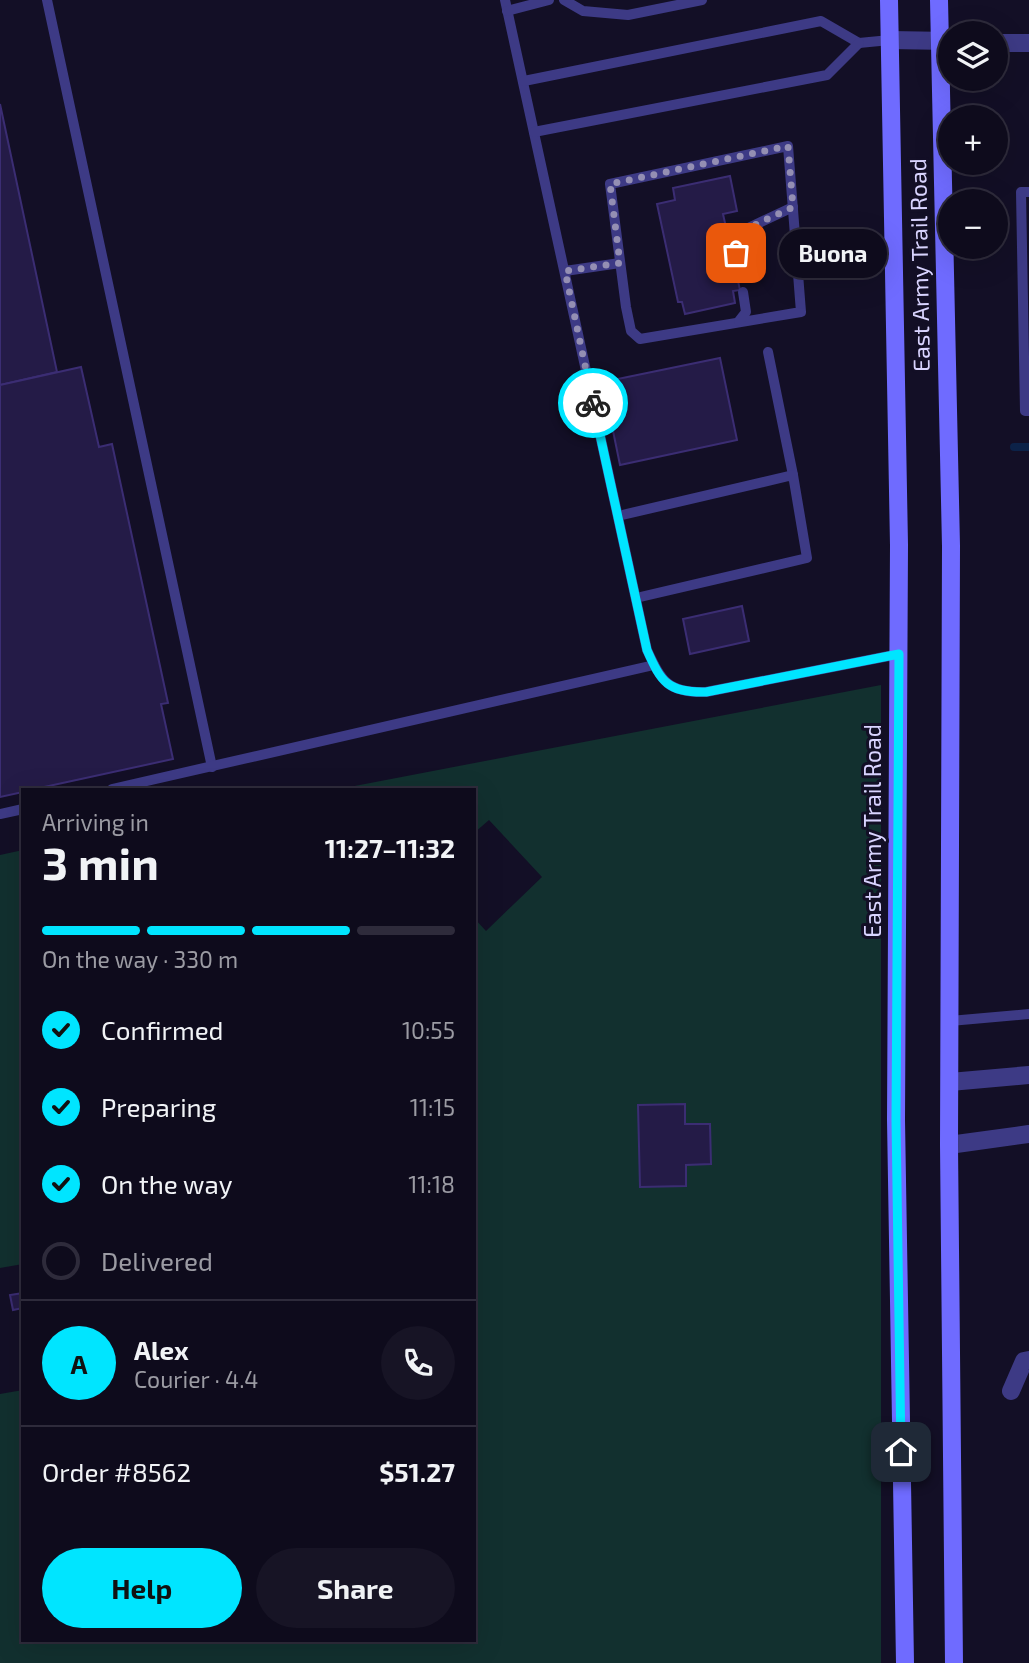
<!DOCTYPE html>
<html lang="en">
<head>
<meta charset="utf-8">
<style>
	body { margin:0; font-family:"Exo 2",sans-serif; background:#171425; color:#f1f3f6; height:100vh; display:flex; flex-direction:column; font-size:26px; white-space:nowrap }
	* { box-sizing:border-box; margin:0 }
	p { font-size:23px; color:#9b9ba3 }
	.icon { flex:none; width:38px; height:38px; fill:none; stroke:currentColor; stroke-width:2; stroke-linecap:round; stroke-linejoin:round }
	.map { position:relative; flex:1; overflow:hidden }
	.drawer { position:absolute; left:21px; top:788px; width:455px; height:854px; display:flex; flex-direction:column; background:#0e0b1c; border-radius:0px; box-shadow:0 7px 28px #0002,0 0 0 2px #2e2b3b }
	.drawer>* { flex:none }
	.buttons { position:absolute; left:938px; top:21px; display:grid; gap:14px }
	.buttons a { display:grid; place-items:center; width:70px; height:70px; border-radius:50%; background:#0e0b1c; box-shadow:0 7px 28px #0002,0 0 0 2px #2e2b3b; font-size:35px }
	.pin { position:absolute; display:grid; place-items:center; width:60px; height:60px; color:#fff; margin:-30px; border-radius:14px; box-shadow:0 4px 10px #0006 }
	.courier { position:absolute; display:grid; place-items:center; width:70px; height:70px; margin:-35px; border:5px solid #00e5ff; border-radius:50%; background:#fff; color:#222; box-shadow:0 2px 9px #0007 }
	.bubble { position:absolute; height:49px; border-radius:24px; background:#0e0b1c; box-shadow:0 7px 28px #0002,0 0 0 2px #2e2b3b; font-size:23px; font-weight:700; line-height:49px; text-align:center }
	.overview em { font-style:normal; font-weight:700 }
	.overview div { display:flex; flex-direction:column-reverse }
	.overview { display:flex; align-items:center; justify-content:space-between; height:119px; padding:0 21px }
	h1 { font-size:46px; font-weight:700; line-height:52px }
	.bar { display:grid; grid-template-columns:repeat(4,1fr); gap:10px 7px; align-content:center; height:84px; padding:0 21px }
	.bar i { height:9px; border-radius:5px; background:#2e2b3b }
	.bar .on { background:#00e5ff }
	.bar p { grid-column:span 4 }
	.line { display:flex; align-items:center; gap:18px; padding:0 21px; border-top:2px solid #2e2b3b }
	.line div { flex:1 }
	.round { display:grid; place-items:center; flex:none; width:74px; height:74px; border-radius:37px; background:#171425 }
	ol { padding:0 21px; list-style:none }
	li { display:flex; align-items:center; gap:21px; height:77px }
	li p { margin-inline-start:auto }
	li .icon { padding:7px; border-radius:50%; background:#00e5ff; color:#111; stroke-width:4 }
	li:last-child { color:#9b9ba3 }
	li i { width:38px; height:38px; border:4px solid #2e2b3b; border-radius:50% }
	.cta { display:flex; gap:14px; margin-top:auto; padding:14px 21px }
	.cta a { flex:1; height:80px; border-radius:42px; background:#00e5ff; color:#111; font-size:28px; font-weight:700; line-height:80px; text-align:center }
	.cta a+a { background:#171425; color:#f1f3f6 }
	.map>svg:first-child { display:block }
	.green { fill:#12302f; fill-rule:evenodd }
	.lines { fill:none; stroke-linecap:round; stroke-linejoin:round }
	.stream { stroke:#0c2248; stroke-width:8 }
	.building { fill:#241b47; stroke:#3b2d73; stroke-width:2 }
	.service { stroke:#3d3a85; stroke-width:10 }
	.minor { stroke:#3d3a85; stroke-width:18 }
	.secondary { stroke:#6f6bff; stroke-width:18 }
	.done { stroke:#948fb3; stroke-width:7; stroke-dasharray:0 12.6 }
	.route { stroke:#00e5ff; stroke-width:9 }
	.labels { text-anchor:middle; stroke-width:6; stroke-linejoin:round; paint-order:stroke }
	.street-label { font-size:23px; fill:#d9d4ff; stroke:#130f26 }
</style>
</head>
<body>
<div class="map">
<svg width="1029" height="1663" viewBox="0 0 1029 1663">
	<rect width="100%" height="100%" fill="#130f26"/>
	<g class="green">
		<path d="M881,685V1663H0V1394L23,1390V1640H474V918L486,931L542,877L489,820L474,833V789H339ZM684,1104L685,1124H710L711,1164L686,1165V1186Z"/>
		<polygon points="23,850 23,1264 0,1268 0,855"/>
	</g>
	<g class="lines">
		<polyline class="stream" points="1014,447 1029,447"/>
	</g>
	<g class="building">
		<polygon points="0,104 57,372 0,385"/>
		<polygon points="730,176 737,211 723,214 740,290 733,291 735,303 685,314 682,302 678,302 657,204 675,200 673,188"/>
		<polygon points="720,358 737,440 620,465 603,382"/>
		<polygon points="81,367 99,447 112,444 168,703 161,704 173,759 35,789 23,789 23,792 0,797 0,385"/>
		<polygon points="742,606 749,641 690,654 683,619"/>
		<polygon points="685,1104 685,1124 710,1124 711,1164 686,1165 686,1186 640,1187 638,1105"/>
		<polygon points="23,1293 23,1308 13,1310 10,1295"/>
	</g>
	<g class="lines">
		<g class="service">
			<polyline points="47,0 212,767"/>
			<path d="M505,0L647,650C662,682 668,693 706,692L899,654"/>
			<polyline points="564,0 583,11 628,15 702,0"/>
			<polyline points="507,11 549,0"/>
			<polyline points="524,81 821,21 859,43 890,40"/>
			<polyline points="534,132 827,75 859,43"/>
			<polygon points="788,146 801,312 640,339 631,331 626,307 610,184"/>
			<polyline points="1029,192 1021,192 1025,411 1029,411"/>
			<polyline points="736,252 742,231 793,207"/>
			<polyline points="565,271 620,263"/>
			<polyline points="739,321 746,312 743,292"/>
			<polyline points="768,352 793,475"/>
			<polyline points="618,516 793,475 807,558 636,598"/>
			<polyline points="112,789 654,665"/>
			<polyline points="0,814 23,809"/>
			<polyline points="950,1021 1029,1014"/>
		</g>
		<g class="minor">
			<polyline points="890,40 950,41"/>
			<polyline points="996,43 1029,43"/>
			<polyline points="950,1082 1029,1075"/>
			<polyline points="949,1145 1029,1134"/>
			<polyline points="1011,1391 1024,1361 1029,1360"/>
		</g>
		<g class="secondary">
			<polyline points="889,0 899,545 896,1120 905,1663"/>
			<polyline points="939,0 951,546 949,1145 954,1663"/>
		</g>
	</g>
	<g class="lines">
		<polyline class="done" points="593,403 565,271 620,263 610,184 788,146 793,207 742,231 736,253"/>
		<path class="route" d="M593,403L647,650C661,682 668,693 706,692L899,654L896,1120L901,1452"/>
	</g>
	<g class="labels">
		<g class="street-label">
			<text transform="translate(920 265) rotate(-91)" y="8">East Army Trail Road</text>
			<text transform="translate(873 831) rotate(-90)" y="8">East Army Trail Road</text>
		</g>
	</g>
</svg>
<div class="buttons">
<a><svg class="icon" aria-label="layers" viewBox="0 0 24 24"><path d="M12 4l9 5-9 5-9-5zM3 14l9 5 9-5"/></svg></a>
<a>+</a>
<a>−</a>
</div>
<div class="pin" style="left:736px;top:253px;background:#ea580c"><svg class="icon" aria-label="bag" viewBox="0 0 24 24"><path d="M5 8h14l-1 12H6zM9 8a3 3 0 0 1 6 0"/></svg></div>
<div class="pin" style="left:901px;top:1452px;background:#1f2937"><svg class="icon" aria-label="home" viewBox="0 0 24 24"><path d="M3 11l9-7 9 7M6 9v11h12V9"/></svg></div>
<div class="courier" style="left:593px;top:403px"><svg class="icon" aria-label="bike" viewBox="0 0 24 24"><circle cx="6" cy="16" r="4"/><circle cx="18" cy="16" r="4"/><path d="M6 16l4-8h5l3 8M10 8l3 8H6M13 5h3"/></svg></div>
<div class="bubble" style="left:779px;top:229px;width:108px">Buona</div>
<section class="drawer">
<div class="overview"><div><h1>3 min</h1><p>Arriving in</p></div><em>11:27–11:32</em></div>
<div class="bar"><i class="on"></i><i class="on"></i><i class="on"></i><i></i><p>On the way · 330 m</p></div>
<ol>
<li><svg class="icon" aria-label="check" viewBox="0 0 24 24"><path d="M5 12l5 5 9-10"/></svg>Confirmed<p>10:55</p></li>
<li><svg class="icon" aria-label="check" viewBox="0 0 24 24"><path d="M5 12l5 5 9-10"/></svg>Preparing<p>11:15</p></li>
<li><svg class="icon" aria-label="check" viewBox="0 0 24 24"><path d="M5 12l5 5 9-10"/></svg>On the way<p>11:18</p></li>
<li><i></i>Delivered</li>
</ol>
<div class="line" style="height:126px"><b class="round" style="background:#00e5ff;color:#111">A</b><div><b>Alex</b><p>Courier · 4.4</p></div><a class="round"><svg class="icon" aria-label="phone" viewBox="0 0 24 24"><path d="M5 4h4l2 5-3 2q2 4 5 5l2-3 5 2v4C11 20 4 13 5 4z"/></svg></a></div>
<div class="line" style="height:91px"><div>Order #8562</div><b>$51.27</b></div>
<div class="cta"><a>Help</a><a>Share</a></div>
</section>
</div>
</body>
</html>
